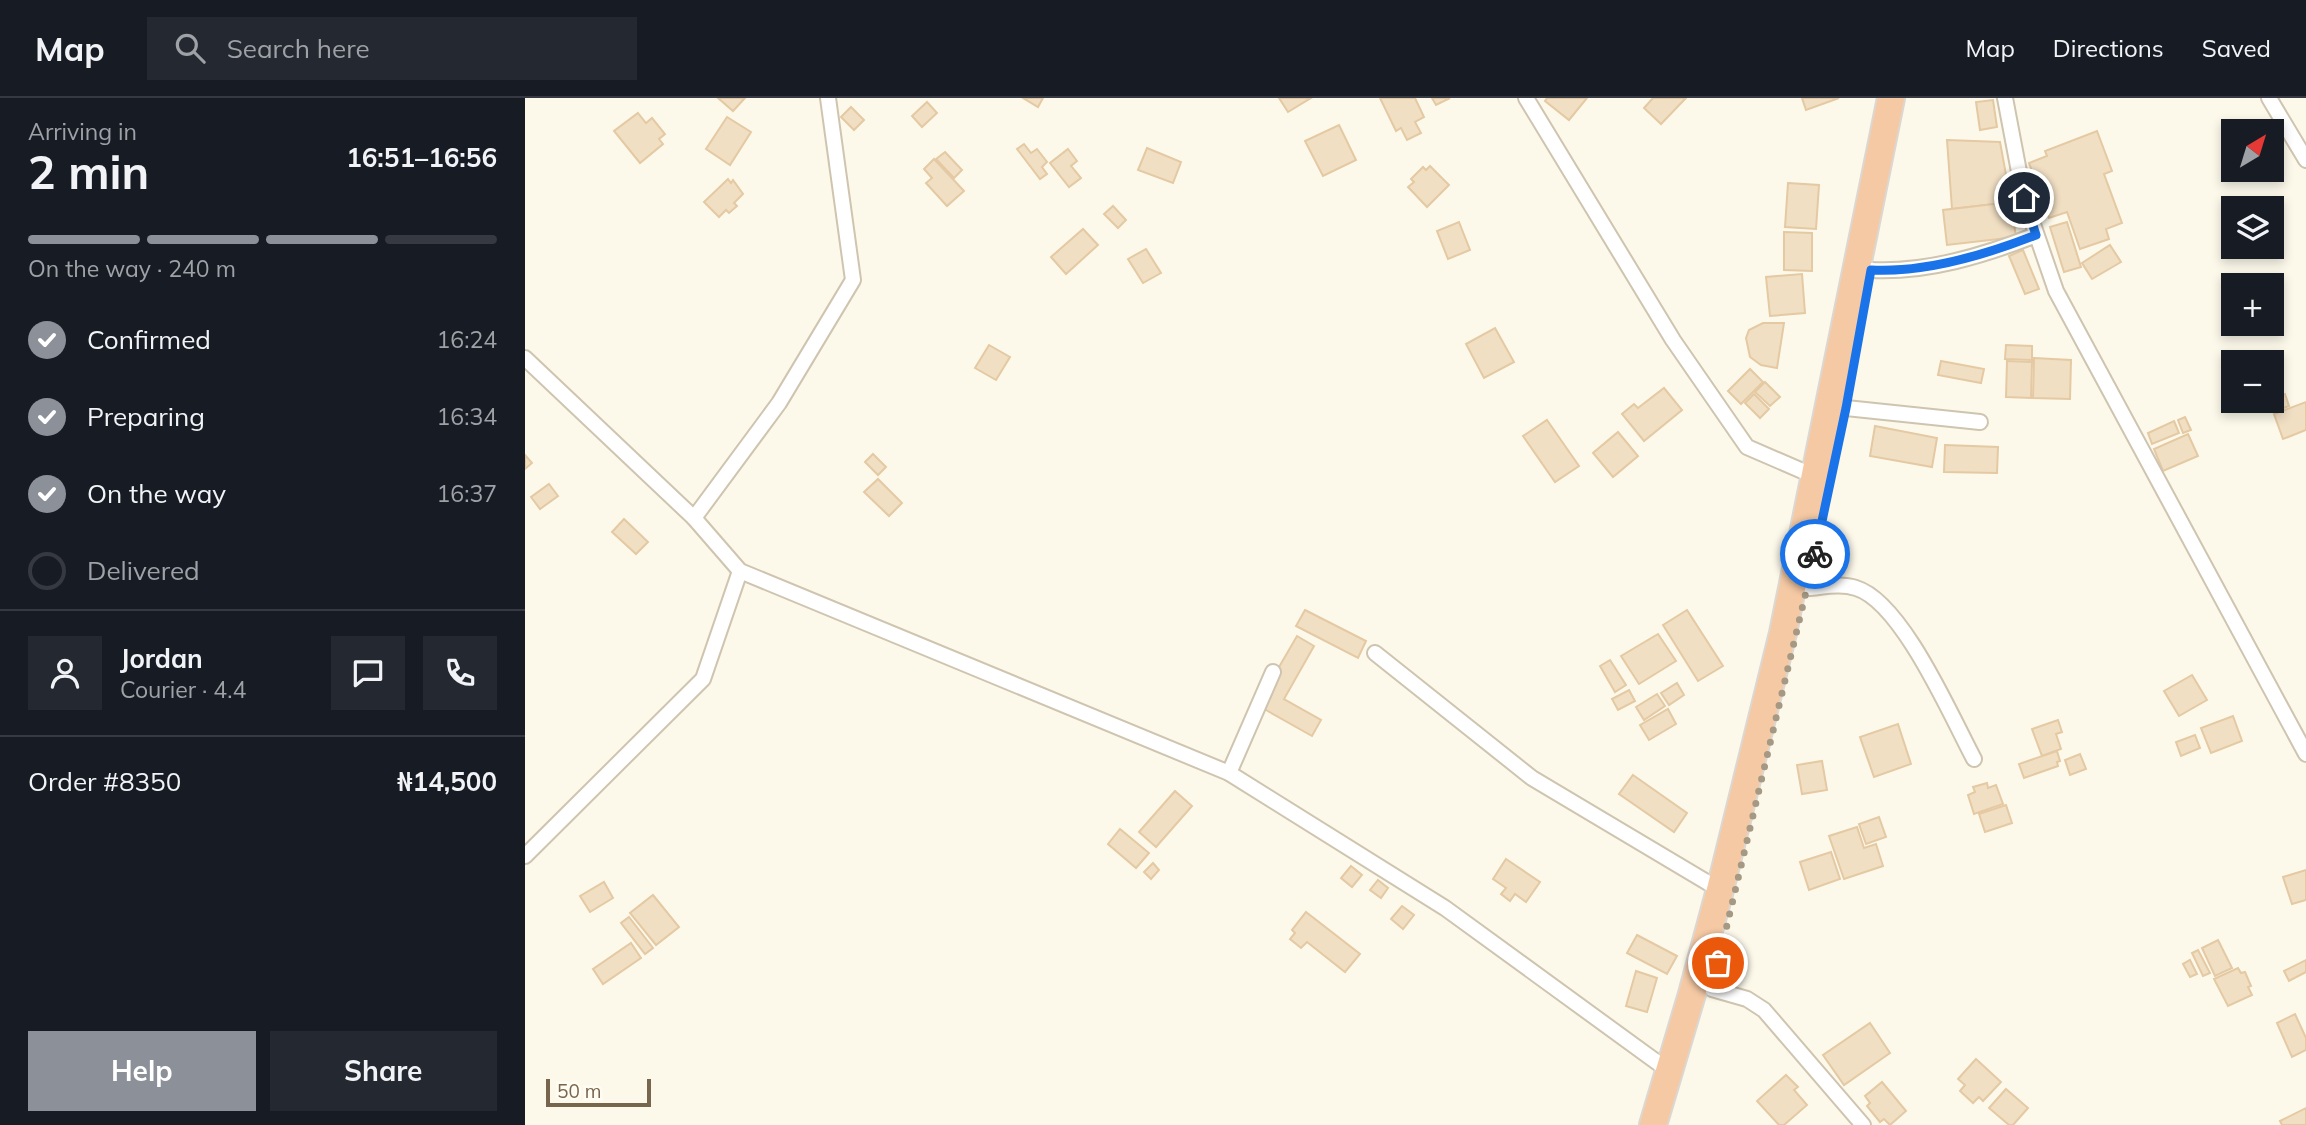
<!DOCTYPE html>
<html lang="en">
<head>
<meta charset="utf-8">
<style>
	body { margin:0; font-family:Mulish,sans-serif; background:#242831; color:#f1f3f6; height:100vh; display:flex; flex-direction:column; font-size:26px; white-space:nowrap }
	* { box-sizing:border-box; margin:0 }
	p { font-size:23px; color:#9ea1a6 }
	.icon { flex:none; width:38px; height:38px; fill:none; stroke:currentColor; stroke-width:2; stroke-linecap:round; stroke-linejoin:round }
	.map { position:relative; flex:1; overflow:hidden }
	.panel { display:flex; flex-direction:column; background:#171b24; width:525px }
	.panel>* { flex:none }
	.needle { width:46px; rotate:38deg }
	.fabs { position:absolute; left:1696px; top:21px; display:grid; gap:14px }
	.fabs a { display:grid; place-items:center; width:63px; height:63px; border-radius:0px; background:#171b24; box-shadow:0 4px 10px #0003; font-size:35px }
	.scale { position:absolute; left:21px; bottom:18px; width:105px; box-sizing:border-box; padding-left:7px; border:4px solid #78654d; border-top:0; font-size:19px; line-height:24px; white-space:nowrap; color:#78654d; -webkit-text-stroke:5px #fffcf2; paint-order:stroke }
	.pin { position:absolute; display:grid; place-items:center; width:60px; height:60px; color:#fff; margin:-30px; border:4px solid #fff; border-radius:50%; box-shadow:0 2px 7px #0007 }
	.courier { position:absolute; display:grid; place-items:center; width:70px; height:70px; margin:-35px; border:5px solid #1a73e8; border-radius:50%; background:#fff; color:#222; box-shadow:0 2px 9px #0007 }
	.summary em { font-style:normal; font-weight:700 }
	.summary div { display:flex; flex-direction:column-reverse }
	.summary { display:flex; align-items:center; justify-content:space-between; height:119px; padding:0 28px }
	h1 { font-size:46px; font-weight:700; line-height:52px }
	.bar { display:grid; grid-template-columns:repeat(4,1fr); gap:10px 7px; align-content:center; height:84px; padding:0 28px }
	.bar i { height:9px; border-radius:5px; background:#363941 }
	.bar .current { background:#8c9099 }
	.bar p { grid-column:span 4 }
	.line { display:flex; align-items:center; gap:18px; padding:0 28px; border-top:2px solid #363941 }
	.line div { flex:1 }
	.round { display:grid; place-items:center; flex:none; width:74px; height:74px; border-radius:0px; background:#242831 }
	ol { padding:0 28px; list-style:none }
	li { display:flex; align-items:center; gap:21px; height:77px }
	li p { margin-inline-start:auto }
	li .icon { padding:7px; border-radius:50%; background:#8c9099; color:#fff; stroke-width:4 }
	li:last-child { color:#9ea1a6 }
	li i { width:38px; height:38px; border:4px solid #363941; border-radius:50% }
	.button { display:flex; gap:14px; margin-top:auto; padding:14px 28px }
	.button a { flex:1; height:80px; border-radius:0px; background:#8c9099; color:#fff; font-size:28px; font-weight:700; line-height:80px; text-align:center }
	.button a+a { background:#242831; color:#f1f3f6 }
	header { display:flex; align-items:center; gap:42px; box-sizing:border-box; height:98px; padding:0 35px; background:#171b24; border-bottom:2px solid #363941 }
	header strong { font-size:33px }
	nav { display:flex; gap:38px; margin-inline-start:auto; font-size:24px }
	.search { width:490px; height:63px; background:#242831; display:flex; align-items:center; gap:18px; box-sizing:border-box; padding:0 24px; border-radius:0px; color:#9ea1a6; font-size:26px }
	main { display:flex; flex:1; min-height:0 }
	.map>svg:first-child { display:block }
	.building { fill:#f1dfc3; stroke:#e4c9a3; stroke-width:2 }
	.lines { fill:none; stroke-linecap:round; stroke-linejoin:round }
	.street-casing { stroke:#cfc4af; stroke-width:18 }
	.highway-casing { stroke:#dcd7d1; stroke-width:30 }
	.street { stroke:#fff; stroke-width:14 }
	.highway { stroke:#f5c9a4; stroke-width:26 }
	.done { stroke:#a69984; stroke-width:7; stroke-dasharray:0 12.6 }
	.route { stroke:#1a73e8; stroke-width:9 }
</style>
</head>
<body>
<header>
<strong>Map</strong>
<div class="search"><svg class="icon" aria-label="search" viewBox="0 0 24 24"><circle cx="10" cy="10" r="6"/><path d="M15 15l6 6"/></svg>Search here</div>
<nav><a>Map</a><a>Directions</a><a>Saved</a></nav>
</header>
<main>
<section class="panel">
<div class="summary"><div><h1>2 min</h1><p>Arriving in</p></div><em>16:51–16:56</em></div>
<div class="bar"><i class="current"></i><i class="current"></i><i class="current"></i><i></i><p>On the way · 240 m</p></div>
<ol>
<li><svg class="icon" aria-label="check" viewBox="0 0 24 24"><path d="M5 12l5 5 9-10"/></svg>Confirmed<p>16:24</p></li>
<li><svg class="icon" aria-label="check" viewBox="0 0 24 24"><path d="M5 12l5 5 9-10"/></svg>Preparing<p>16:34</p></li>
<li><svg class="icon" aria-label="check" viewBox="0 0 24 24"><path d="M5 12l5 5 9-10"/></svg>On the way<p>16:37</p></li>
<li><i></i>Delivered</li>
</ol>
<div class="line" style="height:126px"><a class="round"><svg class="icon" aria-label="person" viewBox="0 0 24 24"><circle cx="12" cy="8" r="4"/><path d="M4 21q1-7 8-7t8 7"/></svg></a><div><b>Jordan</b><p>Courier · 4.4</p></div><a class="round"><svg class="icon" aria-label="chat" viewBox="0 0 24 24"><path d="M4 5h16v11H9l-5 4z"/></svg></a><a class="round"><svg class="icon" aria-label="phone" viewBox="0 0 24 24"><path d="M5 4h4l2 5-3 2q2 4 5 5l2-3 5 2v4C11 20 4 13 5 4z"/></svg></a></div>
<div class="line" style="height:91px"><div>Order #8350</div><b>₦14,500</b></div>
<div class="button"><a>Help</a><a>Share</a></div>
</section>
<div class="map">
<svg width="1781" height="1027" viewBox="0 0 1781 1027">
	<rect width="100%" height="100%" fill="#fcf9eb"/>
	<g class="building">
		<polygon points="193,0 220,0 208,13"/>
		<polygon points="498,0 518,0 513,9"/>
		<polygon points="754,0 786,0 763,14"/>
		<polygon points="855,0 890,0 899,19 890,24 896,35 882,42 876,30 871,33"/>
		<polygon points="907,0 925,0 911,7"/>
		<polygon points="1022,0 1062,0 1044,22 1020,3"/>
		<polygon points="1128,0 1161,0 1136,26 1119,10"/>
		<polygon points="1277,0 1314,0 1281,12"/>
		<polygon points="1468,2 1472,29 1455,32 1451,4"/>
		<polygon points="402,4 412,15 397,29 387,18"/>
		<polygon points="326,9 339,22 329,32 316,19"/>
		<polygon points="113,15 121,25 127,20 140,36 134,41 138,46 115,65 89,33"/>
		<polygon points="202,19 226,34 205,67 181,51"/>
		<polygon points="814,27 831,62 798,78 780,43"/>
		<polygon points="1572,33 1587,73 1579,76 1597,125 1581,131 1584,141 1555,151 1542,114 1524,120 1504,65 1522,58 1520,53"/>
		<polygon points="1422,42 1475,44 1486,104 1427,111"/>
		<polygon points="499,46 506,55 512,51 522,64 517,69 522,76 515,81 492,51"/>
		<polygon points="622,50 656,64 648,85 613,72"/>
		<polygon points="543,51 552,63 546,68 556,80 544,89 525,65"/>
		<polygon points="420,54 437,72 429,80 411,61"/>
		<polygon points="409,61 439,93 422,108 401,85 407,80 399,71"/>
		<polygon points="905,68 924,87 902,109 883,89 889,84 886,81 898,69 901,72"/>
		<polygon points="203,81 206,85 208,82 218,96 209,105 212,108 204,115 201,112 194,119 179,104"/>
		<polygon points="1263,85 1294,87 1291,131 1260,129"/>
		<polygon points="1486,104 1491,139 1422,147 1418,112"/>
		<polygon points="588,108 601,122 593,130 579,116"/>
		<polygon points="934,124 945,152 923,161 912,133"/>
		<polygon points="1542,124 1556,169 1539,174 1525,129"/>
		<polygon points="558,131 573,147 541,176 526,159"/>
		<polygon points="1259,134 1287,135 1287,173 1259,172"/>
		<polygon points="1585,147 1596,164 1567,181 1557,165"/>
		<polygon points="621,151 636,175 618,185 603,161"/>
		<polygon points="1498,152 1514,191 1500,196 1484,158"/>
		<polygon points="1277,176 1280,215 1245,218 1241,179"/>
		<polygon points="1238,225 1259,225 1252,270 1236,267 1225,259 1221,240 1224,232"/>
		<polygon points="970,230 989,264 959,280 941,246"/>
		<polygon points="464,247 485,259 471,282 450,270"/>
		<polygon points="1481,247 1507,248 1507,262 1480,261"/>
		<polygon points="1509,260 1546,262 1545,301 1508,300"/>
		<polygon points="1416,263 1459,271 1456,285 1413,277"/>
		<polygon points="1482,263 1507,264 1506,300 1481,299"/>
		<polygon points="1225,271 1238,284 1216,306 1203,293"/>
		<polygon points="1240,284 1255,299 1245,308 1230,294"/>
		<polygon points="1139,290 1157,312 1119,343 1097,316 1109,306 1113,310"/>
		<polygon points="1229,296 1244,311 1235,320 1220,305"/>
		<polygon points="1760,296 1764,308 1753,312 1748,301"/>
		<polygon points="1781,304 1781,332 1758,341 1749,316"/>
		<polygon points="1660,319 1666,332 1658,335 1653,322"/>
		<polygon points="1022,322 1054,368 1030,384 998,338"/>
		<polygon points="1649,323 1654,335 1627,346 1623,335"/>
		<polygon points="1350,328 1412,340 1407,369 1345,358"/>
		<polygon points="1093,334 1113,358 1088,379 1068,355"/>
		<polygon points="1663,336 1673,358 1638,373 1629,351"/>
		<polygon points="1420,347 1473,349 1472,375 1419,374"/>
		<polygon points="348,356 361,369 353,377 340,364"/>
		<polygon points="0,357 7,365 0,371"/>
		<polygon points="353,381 377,405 364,418 339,394"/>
		<polygon points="24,386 33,398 15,411 6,399"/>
		<polygon points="99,421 123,444 111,456 87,434"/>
		<polygon points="780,512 841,543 833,560 771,528"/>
		<polygon points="1162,512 1198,568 1173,583 1138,527"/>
		<polygon points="1133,536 1151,563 1114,586 1096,558"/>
		<polygon points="772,538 789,548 759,601 796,622 787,638 732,607"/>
		<polygon points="1085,562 1101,587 1090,594 1075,568"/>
		<polygon points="1667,577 1682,602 1654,618 1639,593"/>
		<polygon points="1152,585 1159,597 1144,607 1136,595"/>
		<polygon points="1104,592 1110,603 1093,612 1087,601"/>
		<polygon points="1132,596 1140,608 1119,622 1111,609"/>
		<polygon points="1143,611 1151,626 1124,642 1115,627"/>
		<polygon points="1708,618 1717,643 1686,655 1676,630"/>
		<polygon points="1533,622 1537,634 1531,636 1536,651 1517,658 1507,631"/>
		<polygon points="1373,626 1386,666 1349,679 1335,639"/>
		<polygon points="1670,637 1675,650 1656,658 1651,644"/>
		<polygon points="1532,653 1535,663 1532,664 1533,668 1499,680 1494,666"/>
		<polygon points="1555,656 1561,671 1545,677 1540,662"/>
		<polygon points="1297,663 1302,692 1277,696 1272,667"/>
		<polygon points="1108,677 1162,715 1149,734 1094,696"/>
		<polygon points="1462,685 1463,690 1471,687 1478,706 1449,716 1443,697 1450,694 1448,689"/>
		<polygon points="650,693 667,708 631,749 614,734"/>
		<polygon points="1481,707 1487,725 1460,734 1454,716"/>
		<polygon points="1354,719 1361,739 1341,746 1334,726"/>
		<polygon points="1332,729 1339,750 1351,746 1358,768 1319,781 1304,738"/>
		<polygon points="595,731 624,755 611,770 583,746"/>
		<polygon points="1306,754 1315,781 1284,792 1275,764"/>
		<polygon points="981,761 1015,784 1001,804 990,796 985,803 976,796 981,790 968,781"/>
		<polygon points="628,765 634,772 626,781 619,774"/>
		<polygon points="826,768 837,777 827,789 816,780"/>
		<polygon points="1781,772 1781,802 1767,806 1758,779"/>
		<polygon points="853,782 863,790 856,800 845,792"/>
		<polygon points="79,784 88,800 65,814 55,798"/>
		<polygon points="128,797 154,829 131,847 105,815"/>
		<polygon points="877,808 889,817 878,831 866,821"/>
		<polygon points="781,814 835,856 820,874 782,844 776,850 765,841 770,835 767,832"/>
		<polygon points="104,819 128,850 120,856 96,825"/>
		<polygon points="1112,837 1152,858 1142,876 1102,855"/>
		<polygon points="1693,842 1707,870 1690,878 1677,850"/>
		<polygon points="106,845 116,860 78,886 68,871"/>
		<polygon points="1673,852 1685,875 1678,878 1667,855"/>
		<polygon points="1665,862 1672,876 1665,879 1658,866"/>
		<polygon points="1781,862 1781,874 1764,883 1759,873"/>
		<polygon points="1713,870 1716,875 1720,874 1726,888 1723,889 1727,897 1703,908 1689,881"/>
		<polygon points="1111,873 1132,880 1122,914 1101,908"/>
		<polygon points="1770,916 1781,940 1781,952 1767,959 1752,925"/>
		<polygon points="1345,925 1365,955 1319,987 1298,957"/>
		<polygon points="1451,961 1476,984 1458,1003 1454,999 1448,1005 1435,993 1440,987 1433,981"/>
		<polygon points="1261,977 1273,989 1269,992 1282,1007 1259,1027 1254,1027 1232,1003"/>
		<polygon points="1357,984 1381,1013 1365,1027 1359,1021 1355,1024 1342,1008 1345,1005 1340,998"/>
		<polygon points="1481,991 1503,1010 1488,1027 1484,1027 1464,1010"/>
		<polygon points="1781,1010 1781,1027 1757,1027 1755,1023"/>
	</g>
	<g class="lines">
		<g class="street-casing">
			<g id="street">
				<polyline points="303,0 328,182 254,305 169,420 215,473 704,675 920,810 1144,973"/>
				<polyline points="1001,0 1148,242 1222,349 1289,378"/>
				<polyline points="1480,0 1499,100 1531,193 1781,656"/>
				<polyline points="1744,0 1781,62"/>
				<path d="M1346,172C1402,175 1460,157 1511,137"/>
				<polyline points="0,260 169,420"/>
				<polyline points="1321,310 1455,324"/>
				<path d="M1283,490C1298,489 1316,485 1331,490C1377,504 1426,618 1449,661"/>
				<polyline points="850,555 1007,680 1195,792"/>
				<polyline points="704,675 748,574"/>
				<polyline points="0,758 178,581 215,473"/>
				<polyline points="1187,891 1222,901 1239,912 1338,1027"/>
			</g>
		</g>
		<g class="highway-casing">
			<polyline id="highway" points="1128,1027 1167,896 1195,792 1258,535 1366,0"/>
		</g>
		<use href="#street" class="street"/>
		<use href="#highway" class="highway"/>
	</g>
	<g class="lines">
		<polyline class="done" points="1193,865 1290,456"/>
		<path class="route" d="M1290,456L1321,310L1346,172C1401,175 1460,157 1511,137L1499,100"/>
	</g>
</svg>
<div class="fabs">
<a><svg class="needle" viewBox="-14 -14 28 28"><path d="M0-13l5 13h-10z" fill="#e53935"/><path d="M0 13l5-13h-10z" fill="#9ea1a6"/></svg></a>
<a><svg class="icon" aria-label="layers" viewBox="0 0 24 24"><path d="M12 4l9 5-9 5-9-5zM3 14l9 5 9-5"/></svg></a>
<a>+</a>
<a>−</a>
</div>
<div class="scale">50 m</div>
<div class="pin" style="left:1193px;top:865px;background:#ea580c"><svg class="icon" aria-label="bag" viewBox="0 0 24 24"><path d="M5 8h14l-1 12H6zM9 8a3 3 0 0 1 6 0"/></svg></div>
<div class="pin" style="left:1499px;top:100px;background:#1f2937"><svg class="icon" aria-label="home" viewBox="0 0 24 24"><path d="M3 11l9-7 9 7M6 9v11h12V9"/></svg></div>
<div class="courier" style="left:1290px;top:456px"><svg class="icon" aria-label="bike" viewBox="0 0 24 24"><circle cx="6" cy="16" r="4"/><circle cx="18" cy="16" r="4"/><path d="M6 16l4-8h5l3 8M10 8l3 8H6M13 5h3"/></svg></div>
</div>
</main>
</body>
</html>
